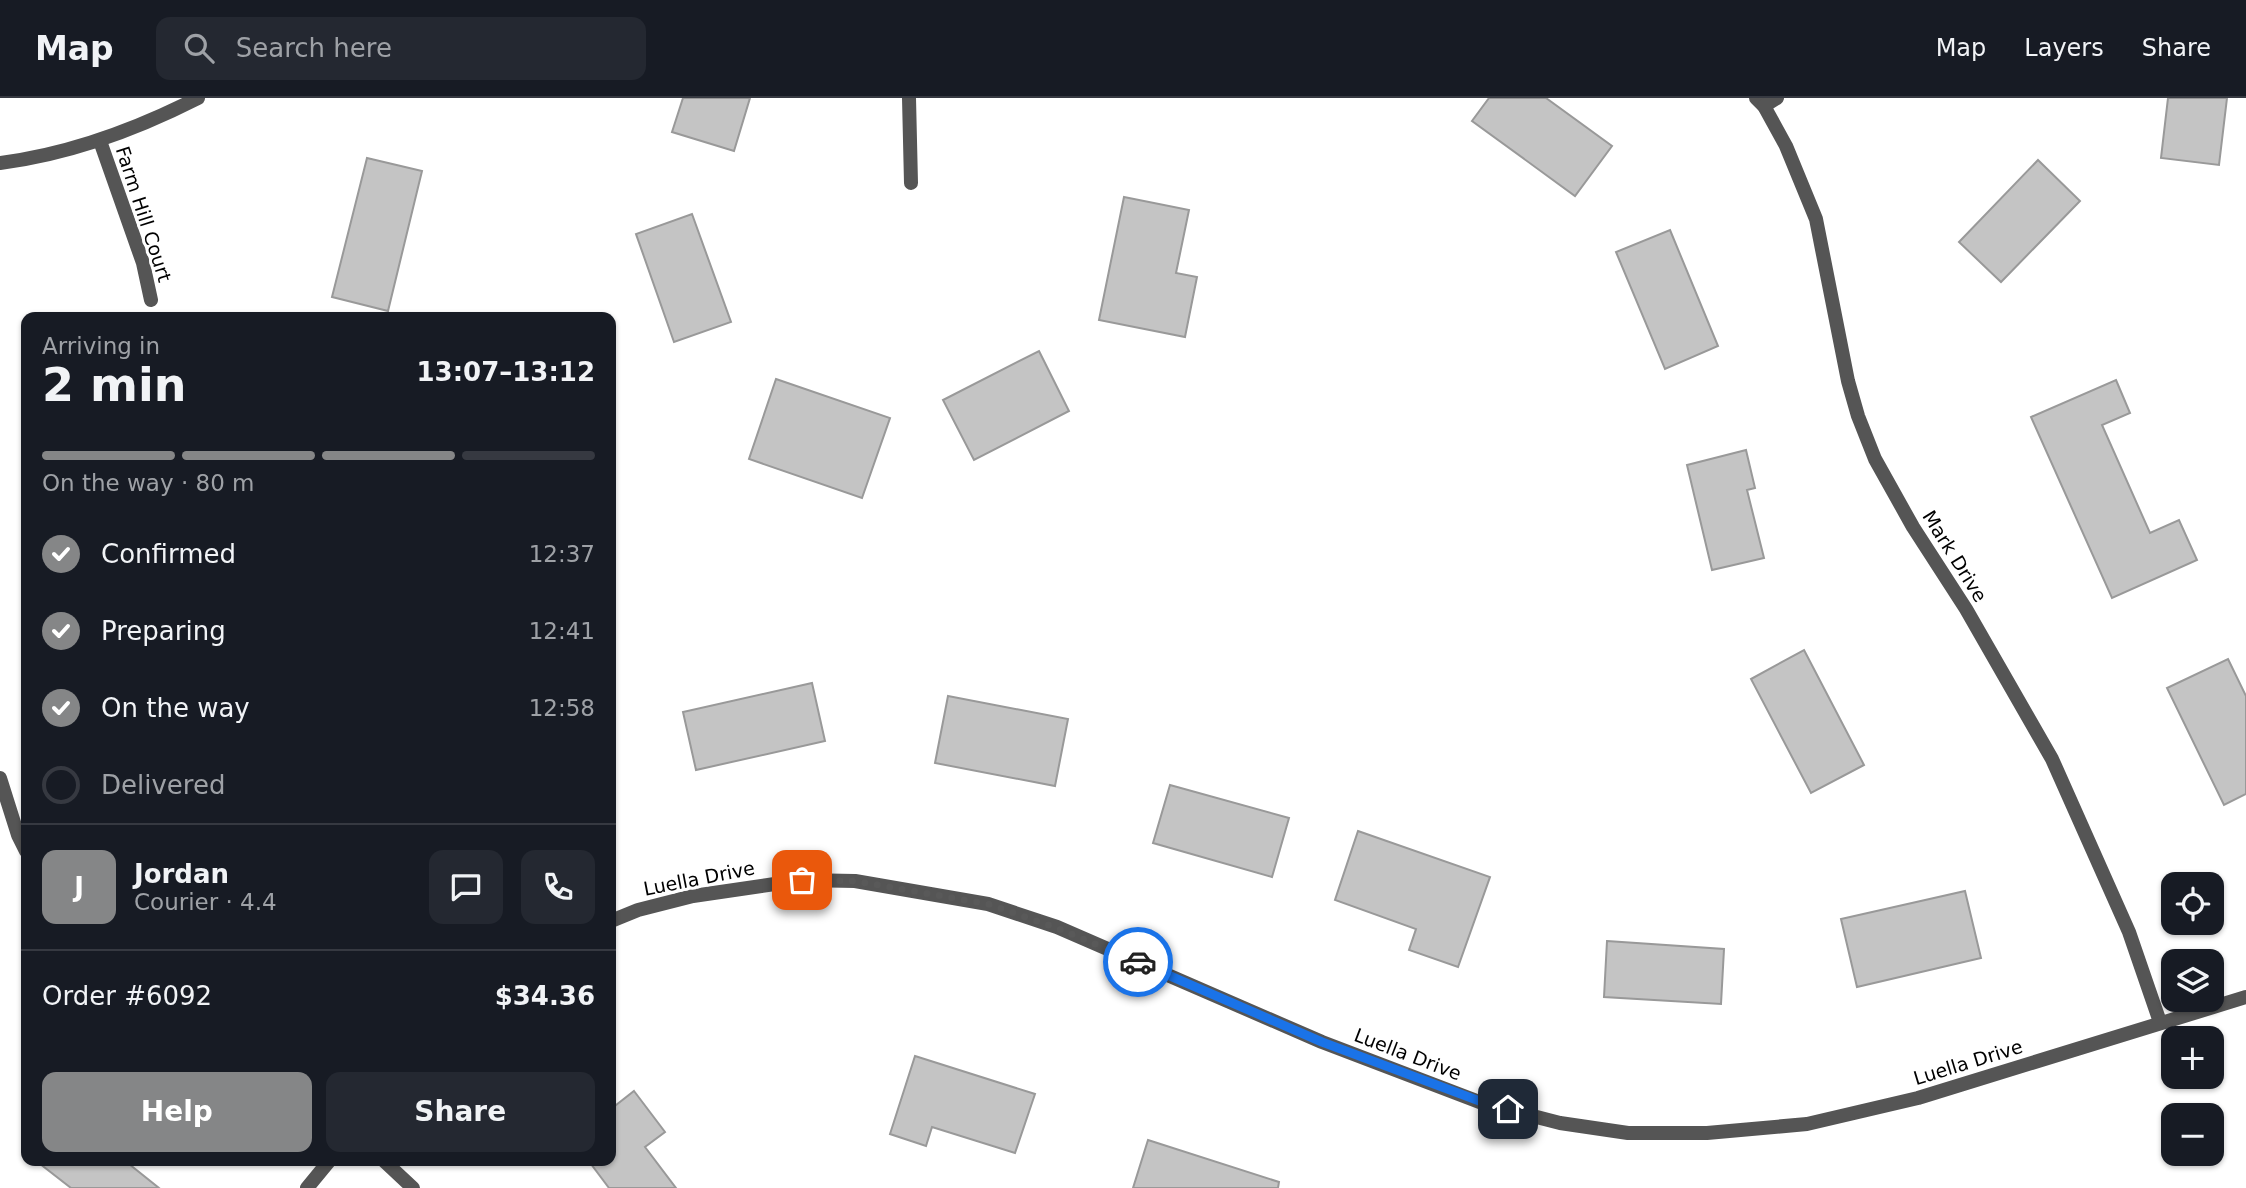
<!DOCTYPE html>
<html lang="en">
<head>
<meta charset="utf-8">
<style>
	body { margin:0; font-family:"DejaVu Sans",sans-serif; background:#242831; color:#f1f3f6; height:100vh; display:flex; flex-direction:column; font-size:26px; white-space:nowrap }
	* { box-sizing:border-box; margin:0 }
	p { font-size:23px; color:#9ea1a6 }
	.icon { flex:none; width:38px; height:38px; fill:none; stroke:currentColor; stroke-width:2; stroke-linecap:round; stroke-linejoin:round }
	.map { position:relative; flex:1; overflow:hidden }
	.drawer { position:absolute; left:21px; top:214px; width:595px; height:854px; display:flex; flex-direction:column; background:#171b24; border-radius:14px; box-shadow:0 2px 5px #0004 }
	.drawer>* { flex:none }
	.controls { position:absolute; left:2161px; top:774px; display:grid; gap:14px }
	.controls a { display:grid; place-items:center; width:63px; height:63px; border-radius:14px; background:#171b24; box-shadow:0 2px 5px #0004; font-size:35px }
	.pin { position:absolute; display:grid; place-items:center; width:60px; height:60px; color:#fff; margin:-30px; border-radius:14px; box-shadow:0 4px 10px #0006 }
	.courier { position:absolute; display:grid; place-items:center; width:70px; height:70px; margin:-35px; border:5px solid #1a73e8; border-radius:50%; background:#fff; color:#222; box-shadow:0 2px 9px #0007 }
	.summary em { font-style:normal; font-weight:700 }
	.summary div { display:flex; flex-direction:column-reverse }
	.summary { display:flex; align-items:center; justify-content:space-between; height:119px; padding:0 21px }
	h1 { font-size:46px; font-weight:700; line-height:52px }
	.bar { display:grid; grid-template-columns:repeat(4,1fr); gap:10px 7px; align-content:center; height:84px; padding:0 21px }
	.bar i { height:9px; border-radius:5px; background:#363941 }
	.bar .current { background:#858687 }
	.bar p { grid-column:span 4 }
	.line { display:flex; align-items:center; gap:18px; padding:0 21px; border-top:2px solid #363941 }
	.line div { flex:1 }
	.round { display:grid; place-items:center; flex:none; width:74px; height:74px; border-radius:14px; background:#242831 }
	ol { padding:0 21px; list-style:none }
	li { display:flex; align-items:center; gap:21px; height:77px }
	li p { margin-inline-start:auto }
	li .icon { padding:7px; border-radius:50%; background:#858687; color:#fff; stroke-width:4 }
	li:last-child { color:#9ea1a6 }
	li i { width:38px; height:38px; border:4px solid #363941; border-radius:50% }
	.action { display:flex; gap:14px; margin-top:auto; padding:14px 21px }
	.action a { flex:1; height:80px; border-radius:14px; background:#858687; color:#fff; font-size:28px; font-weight:700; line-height:80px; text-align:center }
	.action a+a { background:#242831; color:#f1f3f6 }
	header { display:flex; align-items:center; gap:42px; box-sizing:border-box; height:98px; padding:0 35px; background:#171b24; border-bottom:2px solid #363941 }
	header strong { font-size:33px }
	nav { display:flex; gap:38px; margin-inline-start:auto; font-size:24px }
	.search { width:490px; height:63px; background:#242831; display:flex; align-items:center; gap:18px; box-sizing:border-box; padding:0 24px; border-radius:14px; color:#9ea1a6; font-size:26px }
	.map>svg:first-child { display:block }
	.building { fill:#c4c4c4; stroke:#999; stroke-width:2 }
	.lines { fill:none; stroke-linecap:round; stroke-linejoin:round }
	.street { stroke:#555; stroke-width:14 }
	.done { stroke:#595959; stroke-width:7; stroke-dasharray:0 12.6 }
	.route { stroke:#1a73e8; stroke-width:9 }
	.labels { text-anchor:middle; stroke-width:6; stroke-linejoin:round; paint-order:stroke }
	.street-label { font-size:19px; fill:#000; stroke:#fff }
</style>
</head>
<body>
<header>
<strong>Map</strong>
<div class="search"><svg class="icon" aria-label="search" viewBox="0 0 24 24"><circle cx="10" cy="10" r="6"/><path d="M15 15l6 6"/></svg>Search here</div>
<nav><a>Map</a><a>Layers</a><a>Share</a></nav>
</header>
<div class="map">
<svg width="2246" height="1090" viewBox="0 0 2246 1090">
	<rect width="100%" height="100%" fill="#fff"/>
	<g class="building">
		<polygon points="683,0 750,0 734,53 672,34"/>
		<polygon points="1489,0 1546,0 1612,48 1575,98 1472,23"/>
		<polygon points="2168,0 2227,0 2219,67 2161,60"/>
		<polygon points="367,60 422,73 388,213 332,199"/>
		<polygon points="2038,62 2080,103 2001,184 1959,144"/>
		<polygon points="1124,99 1189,112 1176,175 1197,179 1185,239 1099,222"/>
		<polygon points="692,116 731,224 674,244 636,136"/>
		<polygon points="1670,132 1718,248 1665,271 1616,154"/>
		<polygon points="1039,253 1069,313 974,362 943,302"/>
		<polygon points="776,281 890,320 862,400 749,361"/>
		<polygon points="2116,282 2130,315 2102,327 2150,435 2179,422 2197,462 2112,500 2031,319"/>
		<polygon points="1746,352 1755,390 1747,392 1764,460 1712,472 1687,367"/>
		<polygon points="1804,552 1864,667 1811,695 1751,581"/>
		<polygon points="2228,561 2246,598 2246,696 2224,707 2167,590"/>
		<polygon points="812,585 825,643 696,672 683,614"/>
		<polygon points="948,598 1068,621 1055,688 935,665"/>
		<polygon points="1170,687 1289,720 1272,779 1153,745"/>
		<polygon points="1358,733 1490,779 1458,869 1409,852 1416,831 1335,802"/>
		<polygon points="1965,793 1981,860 1857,889 1841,821"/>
		<polygon points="1607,843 1724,851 1721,906 1604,899"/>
		<polygon points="915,958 1035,996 1015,1055 932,1029 926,1048 890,1036"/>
		<polygon points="634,993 665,1034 645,1049 676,1090 609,1090 588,1062 611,1062 611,1011"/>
		<polygon points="1148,1042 1279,1084 1278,1090 1133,1090"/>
		<polygon points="35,1062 124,1062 159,1090 71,1090"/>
	</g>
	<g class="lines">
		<g class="street">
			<polyline points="909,0 911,85"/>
			<polyline points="1756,0 1764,8 1786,48 1816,121 1848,283 1858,318 1875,361 1913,429 1966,511 2052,661 2129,834 2160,924"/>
			<polyline points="1764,8 1777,0"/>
			<polyline points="100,43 143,165 151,202"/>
			<path d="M0,65C71,56 135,32 198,0"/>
			<polyline points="0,680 18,737 26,753"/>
			<polyline points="611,823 638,812 693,798 802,782 855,783 988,806 1057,829 1322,944 1482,1005 1560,1025 1628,1035 1707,1035 1807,1026 1918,1000 2246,899"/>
			<polyline points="383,1062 413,1090"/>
			<polyline points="307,1090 330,1062"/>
		</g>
	</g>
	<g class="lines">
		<polyline class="done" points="802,782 855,783 988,806 1057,830 1138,864"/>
		<polyline class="route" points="1138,864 1322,944 1482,1004 1508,1011"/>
	</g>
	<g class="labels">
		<g class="street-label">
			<text transform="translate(144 116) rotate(72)" y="7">Farm Hill Court</text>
			<text transform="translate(1955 458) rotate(58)" y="7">Mark Drive</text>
			<text transform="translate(699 780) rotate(-11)" y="7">Luella Drive</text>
			<text transform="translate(1408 956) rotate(21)" y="7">Luella Drive</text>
			<text transform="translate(1968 964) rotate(-17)" y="7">Luella Drive</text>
		</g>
	</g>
</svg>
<div class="controls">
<a><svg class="icon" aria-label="locate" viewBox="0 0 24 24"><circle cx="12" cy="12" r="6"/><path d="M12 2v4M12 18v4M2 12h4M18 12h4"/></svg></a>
<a><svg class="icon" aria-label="layers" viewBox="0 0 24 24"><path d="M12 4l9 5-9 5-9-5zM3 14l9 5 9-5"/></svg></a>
<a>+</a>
<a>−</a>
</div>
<div class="pin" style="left:802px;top:782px;background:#ea580c"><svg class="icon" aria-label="bag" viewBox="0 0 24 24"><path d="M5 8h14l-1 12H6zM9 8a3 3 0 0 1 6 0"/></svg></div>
<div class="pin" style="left:1508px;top:1011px;background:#1f2937"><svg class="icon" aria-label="home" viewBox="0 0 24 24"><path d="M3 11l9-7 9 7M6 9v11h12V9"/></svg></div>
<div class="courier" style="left:1138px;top:864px"><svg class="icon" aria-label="car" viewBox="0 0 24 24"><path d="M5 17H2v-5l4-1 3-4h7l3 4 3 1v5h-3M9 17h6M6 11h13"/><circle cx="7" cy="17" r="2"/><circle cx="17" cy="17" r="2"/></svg></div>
<section class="drawer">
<div class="summary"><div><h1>2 min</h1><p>Arriving in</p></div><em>13:07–13:12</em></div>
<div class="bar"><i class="current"></i><i class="current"></i><i class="current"></i><i></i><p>On the way · 80 m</p></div>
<ol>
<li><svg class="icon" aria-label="check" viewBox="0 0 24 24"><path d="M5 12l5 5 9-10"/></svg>Confirmed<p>12:37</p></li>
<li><svg class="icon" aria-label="check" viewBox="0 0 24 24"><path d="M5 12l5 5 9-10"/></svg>Preparing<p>12:41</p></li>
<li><svg class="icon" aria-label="check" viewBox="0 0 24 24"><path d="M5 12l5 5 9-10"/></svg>On the way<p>12:58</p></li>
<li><i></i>Delivered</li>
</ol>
<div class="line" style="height:126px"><b class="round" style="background:#858687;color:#fff">J</b><div><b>Jordan</b><p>Courier · 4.4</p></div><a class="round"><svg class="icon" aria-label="chat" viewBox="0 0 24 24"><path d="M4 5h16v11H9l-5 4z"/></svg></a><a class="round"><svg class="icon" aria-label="phone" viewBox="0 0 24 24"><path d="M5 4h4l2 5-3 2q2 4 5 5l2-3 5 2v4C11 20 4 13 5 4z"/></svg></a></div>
<div class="line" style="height:91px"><div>Order #6092</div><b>$34.36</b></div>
<div class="action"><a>Help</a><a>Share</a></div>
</section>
</div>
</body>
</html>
